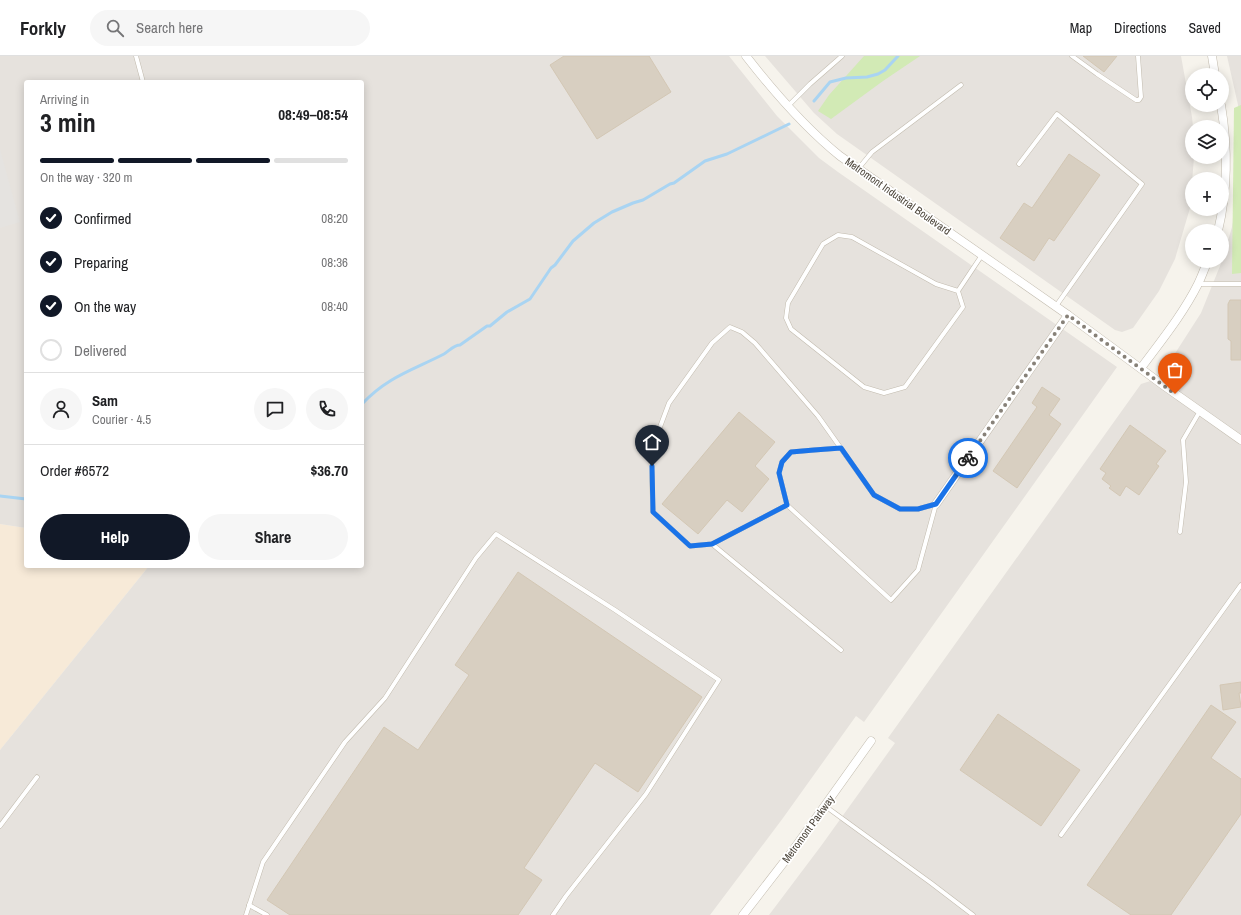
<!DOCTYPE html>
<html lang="en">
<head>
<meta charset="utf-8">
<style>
	body { margin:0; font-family:"Archivo Narrow",sans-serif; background:#f6f6f6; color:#202124; height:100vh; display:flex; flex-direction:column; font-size:15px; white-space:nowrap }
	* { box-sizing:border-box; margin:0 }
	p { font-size:13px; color:#757577 }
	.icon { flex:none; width:22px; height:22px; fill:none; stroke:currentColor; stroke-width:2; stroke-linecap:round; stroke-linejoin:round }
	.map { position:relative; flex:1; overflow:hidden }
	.panel { position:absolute; left:24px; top:24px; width:340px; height:488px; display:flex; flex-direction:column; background:#fff; border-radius:4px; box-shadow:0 2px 10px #0003 }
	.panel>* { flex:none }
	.buttons { position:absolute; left:1185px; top:12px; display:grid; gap:8px }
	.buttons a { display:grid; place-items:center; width:44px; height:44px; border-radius:50%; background:#fff; box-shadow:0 2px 10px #0003; font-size:20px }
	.pin { position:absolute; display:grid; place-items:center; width:34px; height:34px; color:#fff; margin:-41px -17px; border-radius:50% 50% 50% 0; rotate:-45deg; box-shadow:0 0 4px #0007 }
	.pin .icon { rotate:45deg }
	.courier { position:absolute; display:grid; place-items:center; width:40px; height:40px; margin:-20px; border:3px solid #1a73e8; border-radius:50%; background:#fff; color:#222; box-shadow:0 1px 5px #0007 }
	.summary em { font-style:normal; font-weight:700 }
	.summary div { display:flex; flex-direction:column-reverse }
	.summary { display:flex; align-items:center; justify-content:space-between; height:68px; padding:0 16px }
	h1 { font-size:26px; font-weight:700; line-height:30px }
	.bar { display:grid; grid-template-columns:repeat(4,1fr); gap:6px 4px; align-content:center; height:48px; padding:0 16px }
	.bar i { height:5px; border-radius:3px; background:#e0e0e0 }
	.bar .selected { background:#111827 }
	.bar p { grid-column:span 4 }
	.line { display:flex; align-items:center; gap:10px; padding:0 16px; border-top:1px solid #e0e0e0 }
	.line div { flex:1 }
	.round { display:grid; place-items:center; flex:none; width:42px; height:42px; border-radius:21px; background:#f6f6f6 }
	ol { padding:0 16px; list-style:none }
	li { display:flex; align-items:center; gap:12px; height:44px }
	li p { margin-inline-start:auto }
	li .icon { padding:4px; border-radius:50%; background:#111827; color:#fff; stroke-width:4 }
	li:last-child { color:#757577 }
	li i { width:22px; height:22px; border:2px solid #e0e0e0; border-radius:50% }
	.cta { display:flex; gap:8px; margin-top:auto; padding:8px 16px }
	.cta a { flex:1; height:46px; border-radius:24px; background:#111827; color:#fff; font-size:16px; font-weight:700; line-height:46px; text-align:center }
	.cta a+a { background:#f6f6f6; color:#202124 }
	header { display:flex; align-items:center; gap:24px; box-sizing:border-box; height:56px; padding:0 20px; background:#fff; border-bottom:1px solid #e0e0e0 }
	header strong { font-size:19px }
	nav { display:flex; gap:22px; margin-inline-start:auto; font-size:14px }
	.search { width:280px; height:36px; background:#f6f6f6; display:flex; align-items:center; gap:10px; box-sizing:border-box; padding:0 14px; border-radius:22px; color:#757577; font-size:15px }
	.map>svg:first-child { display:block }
	.commercial { fill:#f7ead8 }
	.industrial { fill:#e6e2dd }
	.green { fill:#d2eab5 }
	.parking { fill:#e5e3e0 }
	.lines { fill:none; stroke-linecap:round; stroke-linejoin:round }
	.stream { stroke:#a9d4f2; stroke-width:3 }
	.building { fill:#d8cfc1; stroke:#d3c7b4 }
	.service-casing { stroke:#c2bbae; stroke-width:5 }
	.minor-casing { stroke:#c2bbae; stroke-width:9 }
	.service { stroke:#fff; stroke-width:4 }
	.minor { stroke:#fff; stroke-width:8 }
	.done { stroke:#878178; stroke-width:4; stroke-dasharray:0 7.2 }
	.route { stroke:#1a73e8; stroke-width:5 }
	.labels { text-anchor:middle; stroke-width:3.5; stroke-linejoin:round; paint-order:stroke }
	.street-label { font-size:11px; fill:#4b4439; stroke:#fff }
</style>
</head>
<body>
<header>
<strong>Forkly</strong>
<div class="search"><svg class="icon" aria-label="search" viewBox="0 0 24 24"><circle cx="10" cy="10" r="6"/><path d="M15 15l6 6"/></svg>Search here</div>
<nav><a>Map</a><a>Directions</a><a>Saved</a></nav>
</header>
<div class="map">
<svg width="1241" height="859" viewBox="0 0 1241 859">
	<rect width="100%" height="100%" fill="#f6f3ec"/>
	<polygon class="commercial" points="0,468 26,472 26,510 149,510 0,694"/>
	<g class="industrial">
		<polygon points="0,0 729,0 777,60 819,102 838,116 1117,311 864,666 856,660 783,762 710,859 0,859 0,694 149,510 362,510 362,26 26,26 26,472 0,468"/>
		<polygon points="765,0 1181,0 1192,61 1193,71 1192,71 1192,101 1194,101 1190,152 1175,203 1159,235 1133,272 1122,276 1115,274 837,78 814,57"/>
		<polygon points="1227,0 1241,0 1241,107 1238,49"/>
		<polygon points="1241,116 1241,859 769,859 821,790 895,687 888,682 1141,328 1175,317 1173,311 1174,299 1201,257 1222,205 1232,171"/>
	</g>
	<g class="green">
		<polygon points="864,0 920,0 883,25 831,63 818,55 829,39"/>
		<polygon points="1241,49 1241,217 1232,218 1234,52"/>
	</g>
	<polygon class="parking" points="0,93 20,166 0,172"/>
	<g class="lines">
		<g class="stream">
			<polyline points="814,45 830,26 846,22 867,21 878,18 885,14 898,0"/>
			<path d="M362,348C387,321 413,314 444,298C449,295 454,289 460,289L487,270H490L507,256L530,243L551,212L555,209L573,185L594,167L612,156L633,147L643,144L670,128L674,127L705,105L727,98L789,68"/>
			<polyline points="0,440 26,443"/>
		</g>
	</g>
	<g class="building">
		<polygon points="564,0 649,0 671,36 597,83 550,9"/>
		<polygon points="1083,0 1117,0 1104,16"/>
		<polygon points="1069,98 1100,119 1054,185 1049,182 1034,205 1000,182 1024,147 1032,152"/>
		<polygon points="1230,244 1241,244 1241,304 1231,304 1231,285 1228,283 1228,248"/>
		<polygon points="1042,331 1060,343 1049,359 1061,368 1017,432 993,415 1037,351 1032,347"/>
		<polygon points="739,356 775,386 755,410 769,423 742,456 727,444 698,478 662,448"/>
		<polygon points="1130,369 1166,395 1156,408 1159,410 1139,439 1126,430 1120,440 1109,432 1111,430 1102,423 1106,417 1100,413"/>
		<polygon points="518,516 702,641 638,736 595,707 524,812 542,824 518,859 290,859 267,844 384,671 418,694 469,619 455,609"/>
		<polygon points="1241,626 1241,637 1239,637 1241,651 1223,654 1220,629"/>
		<polygon points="1211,649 1236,666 1211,702 1241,723 1241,758 1171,859 1131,859 1087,829"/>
		<polygon points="998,658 1080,714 1041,770 960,714"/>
	</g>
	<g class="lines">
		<g class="service-casing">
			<g id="service">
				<polyline points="136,0 143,26"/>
				<polyline points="1072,0 1097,18 1136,44 1139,44 1141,41 1138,0"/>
				<polyline points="788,50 810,28 842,0"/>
				<polyline points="1019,108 1057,58 1142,128 1056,250"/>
				<polyline points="858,113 872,96 961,29"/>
				<polyline points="1198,228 1241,228"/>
				<polyline points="958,235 936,228 852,181 838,179 823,188 788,247 786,262 791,273 864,331 884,337 905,331 963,251 958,235 982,199"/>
				<polyline points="787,449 712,488 841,594"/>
				<polyline points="1180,476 1186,426 1183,384 1200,355"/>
				<polyline points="712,488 690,490 653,456 651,395 669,347 712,287 730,271 742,276 755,287 818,360 874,439 900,453 918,453 936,448 918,514 891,544 787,449 779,417 782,406 791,396 814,394 841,392"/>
				<polyline points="825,750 931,827 973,859"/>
				<polyline points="0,770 37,721"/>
				<polyline points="1061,779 1241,529"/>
				<polyline points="249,849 267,859"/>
				<polyline points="246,859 263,806 345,686 385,642 476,502 496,478 615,554 719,624 646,738 566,840 553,859"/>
			</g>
		</g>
		<g class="minor-casing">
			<g id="minor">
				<path d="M746,0C774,36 804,71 840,100L1068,259L1163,329L1241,384"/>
				<polyline points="1212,0 1215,19"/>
				<path d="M1218,175C1228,133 1228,91 1221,49"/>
				<path d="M1141,312C1161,285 1183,258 1198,228C1202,220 1204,213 1208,205"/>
				<polyline points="936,448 1068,259"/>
				<polyline points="743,859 791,797 871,685"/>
			</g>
		</g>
		<use href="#service" class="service"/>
		<use href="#minor" class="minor"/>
	</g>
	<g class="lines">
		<polyline class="done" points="968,402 1068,259 1175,338"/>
		<polyline class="route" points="652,410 653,456 690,490 712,488 787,449 779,417 782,406 791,396 814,394 841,392 874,439 900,453 918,453 936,448 968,402"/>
	</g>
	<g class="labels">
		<g class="street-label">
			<text transform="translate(898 140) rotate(35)" y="4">Metromont Industrial Boulevard</text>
			<text transform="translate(808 773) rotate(-54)" y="4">Metromont Parkway</text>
		</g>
	</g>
</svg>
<div class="buttons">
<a><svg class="icon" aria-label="locate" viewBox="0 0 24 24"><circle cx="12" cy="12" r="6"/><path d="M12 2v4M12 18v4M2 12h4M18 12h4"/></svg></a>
<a><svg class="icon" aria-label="layers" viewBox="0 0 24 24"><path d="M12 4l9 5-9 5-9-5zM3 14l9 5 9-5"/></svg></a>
<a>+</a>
<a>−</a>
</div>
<div class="pin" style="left:1175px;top:338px;background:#ea580c"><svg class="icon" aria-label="bag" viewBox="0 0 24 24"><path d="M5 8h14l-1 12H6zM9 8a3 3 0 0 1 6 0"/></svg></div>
<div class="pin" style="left:652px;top:410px;background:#1f2937"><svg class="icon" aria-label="home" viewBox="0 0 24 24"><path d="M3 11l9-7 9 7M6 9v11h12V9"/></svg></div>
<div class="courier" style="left:968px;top:402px"><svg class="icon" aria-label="bike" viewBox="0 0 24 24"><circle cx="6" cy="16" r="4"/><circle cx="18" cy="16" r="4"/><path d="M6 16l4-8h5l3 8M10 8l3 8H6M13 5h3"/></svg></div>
<section class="panel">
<div class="summary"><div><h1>3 min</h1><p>Arriving in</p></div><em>08:49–08:54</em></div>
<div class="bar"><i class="selected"></i><i class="selected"></i><i class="selected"></i><i></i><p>On the way · 320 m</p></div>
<ol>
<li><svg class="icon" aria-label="check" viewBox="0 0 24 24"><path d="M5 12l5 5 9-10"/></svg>Confirmed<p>08:20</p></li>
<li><svg class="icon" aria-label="check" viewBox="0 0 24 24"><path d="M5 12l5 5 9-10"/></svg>Preparing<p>08:36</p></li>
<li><svg class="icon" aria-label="check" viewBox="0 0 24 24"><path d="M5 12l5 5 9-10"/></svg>On the way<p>08:40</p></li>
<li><i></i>Delivered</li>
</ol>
<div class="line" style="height:72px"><a class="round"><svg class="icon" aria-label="person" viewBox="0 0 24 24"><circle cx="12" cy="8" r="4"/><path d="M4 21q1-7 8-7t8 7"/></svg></a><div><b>Sam</b><p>Courier · 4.5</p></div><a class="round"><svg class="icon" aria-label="chat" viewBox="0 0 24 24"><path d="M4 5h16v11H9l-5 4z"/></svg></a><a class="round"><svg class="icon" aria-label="phone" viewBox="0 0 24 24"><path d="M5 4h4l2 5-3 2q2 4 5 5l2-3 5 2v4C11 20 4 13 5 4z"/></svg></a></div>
<div class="line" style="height:52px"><div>Order #6572</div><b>$36.70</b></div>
<div class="cta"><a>Help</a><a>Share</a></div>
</section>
</div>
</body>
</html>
